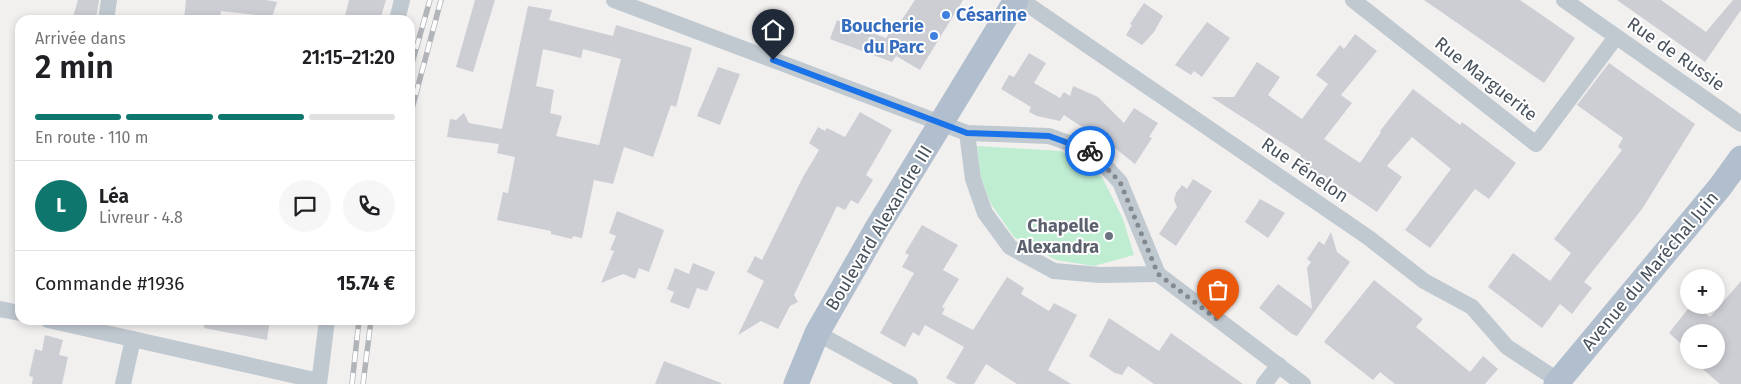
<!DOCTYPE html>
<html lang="fr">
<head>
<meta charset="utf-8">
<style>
	body { margin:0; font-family:"Fira Sans",sans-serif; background:#f6f6f6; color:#202124; height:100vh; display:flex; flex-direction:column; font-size:19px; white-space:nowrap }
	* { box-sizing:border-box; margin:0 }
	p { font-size:16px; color:#757577 }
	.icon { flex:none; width:28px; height:28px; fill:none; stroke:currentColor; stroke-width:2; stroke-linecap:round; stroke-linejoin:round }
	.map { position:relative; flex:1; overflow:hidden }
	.sheet { position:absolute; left:15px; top:15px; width:400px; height:310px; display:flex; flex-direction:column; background:#fff; border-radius:15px; box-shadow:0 2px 8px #0003 }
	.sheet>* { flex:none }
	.tools { position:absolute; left:1680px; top:269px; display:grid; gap:10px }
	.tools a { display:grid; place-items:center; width:45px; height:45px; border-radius:50%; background:#fff; box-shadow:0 2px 8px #0003; font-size:25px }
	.pin { position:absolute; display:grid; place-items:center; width:42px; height:42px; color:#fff; margin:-51px -21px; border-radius:50% 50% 50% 0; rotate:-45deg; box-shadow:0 0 5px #0007 }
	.pin .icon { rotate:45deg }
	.courier { position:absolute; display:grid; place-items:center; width:50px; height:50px; margin:-25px; border:4px solid #1a73e8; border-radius:50%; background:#fff; color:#222; box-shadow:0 1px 6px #0007 }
	.head em { font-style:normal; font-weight:600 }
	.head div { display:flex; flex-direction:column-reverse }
	.head { display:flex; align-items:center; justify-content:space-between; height:85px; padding:0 20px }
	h1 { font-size:32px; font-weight:600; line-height:38px }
	.bar { display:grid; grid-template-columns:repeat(4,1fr); gap:8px 5px; align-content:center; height:60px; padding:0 20px }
	.bar i { height:6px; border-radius:4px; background:#e0e0e0 }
	.bar .on { background:#0f766e }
	.bar p { grid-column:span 4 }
	.line { display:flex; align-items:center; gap:12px; padding:0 20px; border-top:1px solid #e0e0e0 }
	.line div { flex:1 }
	.round { display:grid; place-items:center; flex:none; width:52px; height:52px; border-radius:26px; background:#f6f6f6 }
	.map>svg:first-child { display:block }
	.green { fill:#bfedd2 }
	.building { fill:#ccced4; fill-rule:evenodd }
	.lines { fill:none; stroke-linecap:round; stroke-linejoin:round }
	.street { stroke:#c0c9d0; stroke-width:16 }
	.primary { stroke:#b0becd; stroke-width:25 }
	.rail-casing { stroke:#b1b4b9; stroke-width:5.5 }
	.rail { stroke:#fff; stroke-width:4; stroke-dasharray:11; stroke-linecap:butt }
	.done { stroke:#84898f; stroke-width:5; stroke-dasharray:0 9 }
	.route { stroke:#1a73e8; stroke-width:6 }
	.shop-dot { fill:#3f7fe0; stroke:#fff; stroke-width:2 }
	.worship-dot { fill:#6b7280; stroke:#fff; stroke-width:2 }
	.labels { text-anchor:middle; stroke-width:4; stroke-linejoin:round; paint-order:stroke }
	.shop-label { font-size:18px; font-weight:bold; fill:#366cbe; stroke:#fff; text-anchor:start }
	.street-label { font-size:18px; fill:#48525c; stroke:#fff }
	.worship-label { font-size:18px; font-weight:bold; fill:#5b616d; stroke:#fff; text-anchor:end }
</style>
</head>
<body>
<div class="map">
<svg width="1741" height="384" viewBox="0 0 1741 384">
	<rect width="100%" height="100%" fill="#f2efef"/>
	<polygon class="green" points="977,146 1061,151 1102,177 1123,219 1134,255 1094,266 1056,260 1014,237 991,204 981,178"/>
	<g class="building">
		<polygon points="78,0 99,0 96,20 72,20"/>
		<polygon points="186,0 266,0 277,2 272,17 221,11 220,20 184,20"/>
		<polygon points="349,0 386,0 380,20 344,20"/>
		<polygon points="475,0 495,0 473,72 456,67"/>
		<polygon points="915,0 963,0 920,70 896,56 892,62 830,39 837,20 886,38 892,29 895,30"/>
		<polygon points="1424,0 1520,0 1575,38 1544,83"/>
		<polygon points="1617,0 1661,0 1706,32 1733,0 1741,0 1741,10 1705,62"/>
		<polygon points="1144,3 1163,16 1154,32 1142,45 1126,35 1132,25 1130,24"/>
		<path d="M528,6L552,10L549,20L613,36L616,25L692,48L676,107L671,105L653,157L624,147L613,184L594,180L582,238L573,236L572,239L551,234V231L497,220L503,192L508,193L515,157L497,153L499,144L447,137L450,119L456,120L464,113L469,123L502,129ZM543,49L581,58L583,49L621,59L599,145L556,136L562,116L550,113L554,90L536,86Z"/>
		<polygon points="1207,22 1230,38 1202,77 1194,71 1191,75 1175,65"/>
		<polygon points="1355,34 1377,51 1341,95 1352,103 1324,139 1360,163 1381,132 1380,131 1413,89 1460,125 1462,122 1516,163 1489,199 1475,189 1430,248 1405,230 1451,169 1412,137 1387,166 1402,177 1377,212 1321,174 1319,177 1296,162 1301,155 1211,97 1234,97 1257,62 1280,77 1268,95 1302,119 1328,84 1316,75 1340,45 1344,49"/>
		<polygon points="1029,53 1046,63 1034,83 1060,98 1064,92 1070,96 1073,86 1098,97 1124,123 1134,108 1158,123 1149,137 1152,138 1135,164 1106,141 1108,136 1079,125 1064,115 1060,121 1037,116 1029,112 1031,107 1001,89 1009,75 1014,77"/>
		<polygon points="1609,63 1695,124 1642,209 1584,282 1592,288 1572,314 1560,304 1542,328 1488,287 1513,253 1550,281 1571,253 1554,239 1622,150 1618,147 1623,138 1577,105"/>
		<polygon points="718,67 740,74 720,125 697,116"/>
		<polygon points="860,112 892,130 866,175 873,180 858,204 851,200 845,210 837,206 794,295 798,302 790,306 778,329 761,321 738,335 764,281 747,272 755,256 762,260 803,177 819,150 809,143 818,127 825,131 827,128 845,137"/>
		<polygon points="1193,179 1212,191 1176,246 1159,234 1177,207 1174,200 1176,193 1182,185 1187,189"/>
		<polygon points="1260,199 1285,213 1268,238 1245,222"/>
		<polygon points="617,211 664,230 649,272 639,268 635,279 623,274 601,283 614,251 610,250 616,236 609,233"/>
		<polygon points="922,225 958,245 943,270 959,279 942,307 945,308 942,314 973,330 1007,277 1024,288 1021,294 1049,311 1054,303 1077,315 1048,370 1071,384 1017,384 986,364 974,384 957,384 946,378 964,347 925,325 919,336 913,332 905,347 880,333 914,273 902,267 909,255 905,253"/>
		<polygon points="1331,232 1337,252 1350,262 1297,336 1292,334 1259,308 1278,284 1312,309 1307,268 1311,262 1307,259 1319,241 1324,245"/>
		<polygon points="693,263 715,272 707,291 697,288 689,309 670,302 674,292 667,289 675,268 689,274"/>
		<polygon points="1374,280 1423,319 1416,327 1470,372 1483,356 1498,369 1485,384 1395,384 1380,372 1373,380 1324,342"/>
		<polygon points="1741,281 1741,384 1720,384 1692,360 1716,360 1716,332 1689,332 1689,351 1669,333 1691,305 1695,305 1710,317"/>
		<polygon points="1109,318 1159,351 1171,333 1243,384 1154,384 1128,366 1122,375 1115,373 1089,356"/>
		<polygon points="204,320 270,320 267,340 204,328"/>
		<polygon points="45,335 63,340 59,355 68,357 62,384 32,384 33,377 29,376 35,349 42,351"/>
		<polygon points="664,361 721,383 721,384 655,384"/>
	</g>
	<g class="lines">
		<g class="street">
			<polyline points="614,0 967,133 1049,136 1091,151 1120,182 1158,274 1303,384"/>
			<polyline points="1021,0 1369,238 1424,281 1472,307 1507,347 1559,381"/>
			<polyline points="1353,0 1536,144 1616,37"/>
			<polyline points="1564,0 1741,124"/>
			<polyline points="106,20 109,0"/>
			<polyline points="397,20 402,0"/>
			<polyline points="967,133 973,179 985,213 1010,247 1054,271 1100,275 1158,274"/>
			<polyline points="0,309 20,313"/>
			<polyline points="48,320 319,381"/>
			<polyline points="817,333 910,384"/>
			<polyline points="123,384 133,339"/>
			<polyline points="319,384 327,320"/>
			<polyline points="1264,384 1279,365"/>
		</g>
		<g class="primary">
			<polyline points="796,384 817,333 877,228 1016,0"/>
			<polyline points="1556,384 1720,187 1741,158"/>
		</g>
		<g class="rail-casing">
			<g id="rail">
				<polyline points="410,70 430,0"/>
				<polyline points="410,116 441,0"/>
				<polyline points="352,384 359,320"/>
				<polyline points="363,384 371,320"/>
			</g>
		</g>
		<use href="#rail" class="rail"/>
	</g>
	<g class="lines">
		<polyline class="done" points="1090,151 1120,182 1158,274 1218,320"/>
		<polyline class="route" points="773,60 967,133 1049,136 1090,151"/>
	</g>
	<g class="shop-dot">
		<circle cx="946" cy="15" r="5"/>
		<circle cx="934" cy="36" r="5"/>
	</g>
	<circle class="worship-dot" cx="1109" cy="236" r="5"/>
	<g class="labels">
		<g class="shop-label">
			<text x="956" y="21">Césarine</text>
			<text x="924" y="32" text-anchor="end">Boucherie<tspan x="924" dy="21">du Parc</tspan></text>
		</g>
		<g class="street-label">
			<text transform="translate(1676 54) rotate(35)" y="6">Rue de Russie</text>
			<text transform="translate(1486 79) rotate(38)" y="6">Rue Marguerite</text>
			<text transform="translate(1305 170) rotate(34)" y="6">Rue Fénelon</text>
			<text transform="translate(879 228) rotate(-59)" y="6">Boulevard Alexandre III</text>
			<text transform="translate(1650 271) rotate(-50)" y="6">Avenue du Maréchal Juin</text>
		</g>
		<g class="worship-label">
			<text x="1099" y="232">Chapelle<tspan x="1099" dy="21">Alexandra</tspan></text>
		</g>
	</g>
</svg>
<div class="tools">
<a>+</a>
<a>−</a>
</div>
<div class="pin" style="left:1218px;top:320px;background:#ea580c"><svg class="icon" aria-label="bag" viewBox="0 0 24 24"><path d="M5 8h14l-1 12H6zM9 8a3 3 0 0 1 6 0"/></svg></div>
<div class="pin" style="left:773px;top:60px;background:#1f2937"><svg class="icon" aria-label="home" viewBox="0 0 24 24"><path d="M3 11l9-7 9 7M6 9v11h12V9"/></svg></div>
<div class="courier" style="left:1090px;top:151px"><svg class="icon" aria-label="bike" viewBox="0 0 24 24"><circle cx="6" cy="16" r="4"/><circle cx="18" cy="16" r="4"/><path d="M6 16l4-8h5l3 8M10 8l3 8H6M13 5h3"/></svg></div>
<section class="sheet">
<div class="head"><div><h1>2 min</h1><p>Arrivée dans</p></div><em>21:15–21:20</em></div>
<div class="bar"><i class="on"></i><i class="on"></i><i class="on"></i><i></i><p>En route · 110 m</p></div>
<div class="line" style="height:90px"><b class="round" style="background:#0f766e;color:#fff">L</b><div><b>Léa</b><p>Livreur · 4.8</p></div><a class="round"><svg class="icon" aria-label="chat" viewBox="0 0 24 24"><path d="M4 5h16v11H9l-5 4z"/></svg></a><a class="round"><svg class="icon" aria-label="phone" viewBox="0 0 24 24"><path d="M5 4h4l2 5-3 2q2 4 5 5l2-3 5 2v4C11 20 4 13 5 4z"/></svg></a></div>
<div class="line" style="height:65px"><div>Commande #1936</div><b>15.74 €</b></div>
</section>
</div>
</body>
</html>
